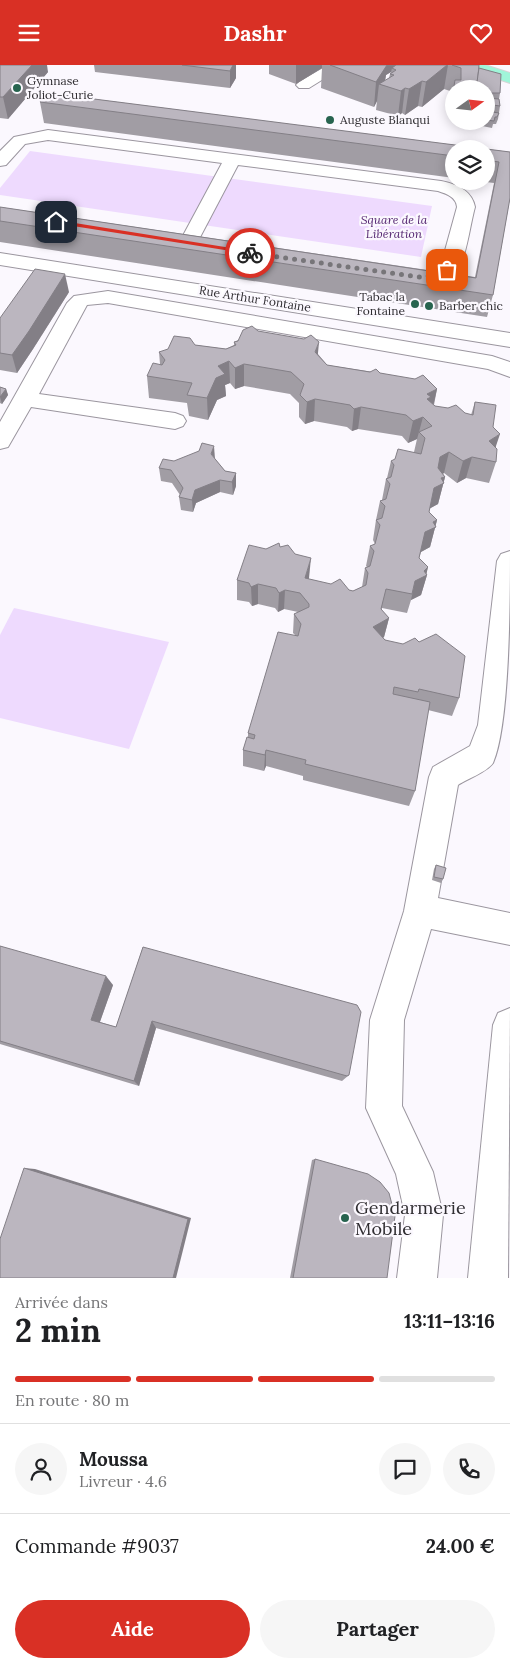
<!DOCTYPE html>
<html lang="fr">
<head>
<meta charset="utf-8">
<style>
	body { margin:0; font-family:Lora,serif; background:#f6f6f6; color:#202124; height:100vh; display:flex; flex-direction:column; font-size:19px; white-space:nowrap }
	* { box-sizing:border-box; margin:0 }
	p { font-size:16px; color:#757577 }
	.icon { flex:none; width:28px; height:28px; fill:none; stroke:currentColor; stroke-width:2; stroke-linecap:round; stroke-linejoin:round }
	.map { position:relative; height:1213px; overflow:hidden }
	.side { display:flex; flex-direction:column; background:#fff; flex:1 }
	.side>* { flex:none }
	.needle { width:32px; rotate:75deg }
	.controls { position:absolute; left:445px; top:15px; display:grid; gap:10px }
	.controls a { display:grid; place-items:center; width:50px; height:50px; border-radius:50%; background:#fff; box-shadow:0 2px 12px #0003; font-size:25px }
	.pin { position:absolute; display:grid; place-items:center; width:42px; height:42px; color:#fff; margin:-21px; border-radius:10px; box-shadow:0 2px 8px #0006 }
	.courier { position:absolute; display:grid; place-items:center; width:50px; height:50px; margin:-25px; border:4px solid #d93025; border-radius:50%; background:#fff; color:#222; box-shadow:0 1px 6px #0007 }
	.summary em { font-style:normal; font-weight:700 }
	.summary div { display:flex; flex-direction:column-reverse }
	.summary { display:flex; align-items:center; justify-content:space-between; height:85px; padding:0 15px }
	h1 { font-size:32px; font-weight:700; line-height:38px }
	.bar { display:grid; grid-template-columns:repeat(4,1fr); gap:8px 5px; align-content:center; height:60px; padding:0 15px }
	.bar i { height:6px; border-radius:4px; background:#e0e0e0 }
	.bar .selected { background:#d93025 }
	.bar p { grid-column:span 4 }
	.line { display:flex; align-items:center; gap:12px; padding:0 15px; border-top:1px solid #e0e0e0 }
	.line div { flex:1 }
	.round { display:grid; place-items:center; flex:none; width:52px; height:52px; border-radius:26px; background:#f6f6f6 }
	.button { display:flex; gap:10px; margin-top:auto; padding:10px 15px }
	.button a { flex:1; height:58px; border-radius:30px; background:#d93025; color:#fff; font-size:20px; font-weight:700; line-height:58px; text-align:center }
	.button a+a { background:#f6f6f6; color:#202124 }
	header { display:flex; justify-content:space-between; align-items:center; height:65px; padding:0 15px; background:#d93025; color:#fff; font-size:22px; font-weight:700 }
	.map>svg:first-child { display:block }
	.green { fill:#eedafe }
	.lines { fill:none; stroke-linecap:round; stroke-linejoin:round }
	.minor-casing { stroke:#9b969f; stroke-width:2 }
	.major-casing { stroke:#d6d5d6; stroke-width:2 }
	.minor { fill:#fff; fill-rule:evenodd }
	.major { fill:#a0f6d9; fill-rule:evenodd }
	.wall { fill:#a19da4; fill-rule:evenodd }
	.shaded-wall { fill:#837f86 }
	.building { fill:#bbb6bf; stroke:#837f86 }
	.route { fill:#d93025 }
	.done { stroke:#777579; stroke-width:5; stroke-dasharray:0 9 }
	.poi-dot { fill:#27644f; stroke:#fbf8fe; stroke-width:2 }
	.labels { text-anchor:middle; stroke-width:4.5; stroke-linejoin:round; paint-order:stroke }
	.far-poi-label { font-size:12px; fill:#302e32; stroke:#fbf8fe; text-anchor:start }
	.far-park-label { font-size:12px; font-style:italic; fill:#562872; stroke:#fbf8fe }
	.far-street-label { font-size:12px; fill:#302e32; stroke:#fbf8fe }
	.near-poi-label { font-size:18px; fill:#302e32; stroke:#fbf8fe; text-anchor:start }
</style>
</head>
<body>
<header><svg class="icon" aria-label="menu" viewBox="0 0 24 24"><path d="M4 6h16M4 12h16M4 18h16"/></svg>Dashr<svg class="icon" aria-label="heart" viewBox="0 0 24 24"><path d="M12 20l-8-8c-3-5 5-10 8-4 3-6 11-1 8 4z"/></svg></header>
<div class="map">
<svg width="510" height="1213" viewBox="0 0 510 1213">
	<rect width="100%" height="100%" fill="#fbf8fe"/>
	<g class="green">
		<polygon points="30,86 432,141 421,192 0,130 0,123"/>
		<polygon points="14,543 169,577 129,684 0,653 0,570"/>
	</g>
	<g class="lines">
		<g class="minor-casing">
			<g id="minor">
				<polygon points="328,0 346,0 309,23 299,23 296,20 299,17"/>
				<path d="M48,65L441,116C456,119 472,125 475,142C470,160 467,188 459,203C449,221 416,219 400,215L397,211L400,207L430,206L441,200L457,142C456,132 447,129 438,126L238,100L197,178L195,182H181L179,178L222,98L48,75L25,79L6,100L0,101V86L14,72Z"/>
				<polygon points="0,188 510,268 510,282 0,200"/>
				<polygon points="108,226 492,291 510,297 510,312 488,304 108,238 87,240 39,329 175,348 183,351 186,356 183,361 175,364 31,342 8,382 0,384 0,357 67,238 74,231"/>
				<path d="M510,486C510,535 510,660 493,698C487,707 467,714 458,720L438,833L510,848V880L431,864L404,955L402,1041L433,1107L443,1150L437,1213H397L405,1150L396,1109L366,1043L370,955L404,846L429,712L433,702L470,681L478,660L497,496L501,489Z"/>
				<polygon points="510,943 508,1213 468,1213 493,960 498,948"/>
			</g>
		</g>
		<g class="major-casing">
			<polygon id="major" points="463,0 485,0 510,8 510,18 465,3"/>
		</g>
		<use href="#minor" class="minor"/>
		<use href="#major" class="major"/>
	</g>
	<g class="wall">
		<polygon points="0,0 48,7 8,54 0,53"/>
		<polygon points="94,0 236,0 236,13 230,23 95,7"/>
		<path d="M269,0H479V3L500,28L499,34L500,41L498,54L496,59H493L492,63L472,59L473,56H486V24H454V48L449,47L453,27L444,24L422,42L418,41L405,50L402,48L398,51L376,45L377,36L374,42L321,23L322,3L296,19L269,9ZM391,7L390,9L389,13L385,16L386,10Z"/>
		<polygon points="47,28 510,87 510,133 493,230 487,252 0,177 0,142 475,212 494,118 478,116 486,116 486,84 454,84 454,113 44,58 40,37"/>
		<polygon points="69,227 33,284 17,308 0,305 0,253"/>
		<polygon points="258,266 318,289 327,300 380,308 437,324 434,340 435,341 471,350 475,337 493,362 496,382 496,397 489,418 466,413 457,418 444,408 443,409 445,412 438,439 430,443 429,447 437,455 430,482 421,487 419,493 428,502 426,509 427,510 421,530 411,535 407,548 382,543 381,545 389,553 384,572 383,573 459,633 452,651 428,645 415,726 409,741 303,715 303,711 266,701 264,706 243,701 243,685 248,673 248,668 295,570 293,568 294,549 298,547 284,544 278,547 275,543 258,539 252,541 249,537 237,535 237,515 266,484 280,482 309,513 309,514 353,526 362,522 365,503 367,502 366,501 370,481 375,479 373,475 376,455 380,436 382,435 386,414 387,413 391,396 414,387 417,374 408,378 402,371 358,364 352,366 347,362 314,356 305,359 299,352 299,338 290,329 244,321 235,324 230,318 225,320 226,331 217,335 208,355 189,351 187,338 149,333 147,311 160,299 159,287 195,280 226,284 234,280 234,277"/>
		<polygon points="0,322 6,324 8,330 2,339 0,338"/>
		<polygon points="215,394 225,406 236,408 236,421 233,430 220,427 196,438 193,447 181,445 179,432 180,430 172,418 161,416 159,403 174,396"/>
		<polygon points="436,800 443,814 441,818 432,815 434,804"/>
		<polygon points="0,881 113,920 100,957 116,962 143,882 349,1010 342,1016 156,963 139,1021 0,979"/>
		<polygon points="315,1094 387,1213 290,1213 312,1095"/>
	</g>
	<g class="shaded-wall">
		<polygon points="32,0 47,0 48,7 8,54 3,32"/>
		<polygon points="233,0 236,0 236,13 230,23 230,6"/>
		<polygon points="296,0 322,0 322,3 296,19"/>
		<polygon points="383,0 396,0 392,3 391,7 386,10 384,21 379,19 377,36 374,42 376,17"/>
		<polygon points="447,0 448,0 444,24 422,42 426,17"/>
		<polygon points="422,16 418,41 405,50 409,24"/>
		<polygon points="405,23 402,48 398,51 401,26"/>
		<polygon points="65,209 69,227 33,284 17,308 12,290"/>
		<polygon points="319,277 317,299 315,287"/>
		<polygon points="229,296 230,318 225,320 226,331 217,335 208,355 207,333 218,301"/>
		<polygon points="244,299 244,321 235,324 235,303"/>
		<polygon points="6,324 8,330 2,339 0,332"/>
		<polygon points="437,324 432,346 423,350 427,329"/>
		<polygon points="315,334 314,356 305,359 307,337"/>
		<polygon points="361,342 358,364 352,366 354,344"/>
		<polygon points="423,352 419,367 417,374 408,378 413,356"/>
		<polygon points="500,369 493,390 489,376"/>
		<polygon points="214,381 215,394 211,389"/>
		<polygon points="449,387 444,408 434,413 440,392"/>
		<polygon points="472,392 466,413 457,418 463,396"/>
		<polygon points="236,408 236,421 233,430 232,417"/>
		<polygon points="445,412 438,439 429,444 434,423 441,413"/>
		<polygon points="220,415 220,427 196,438 193,447 192,435 195,425"/>
		<polygon points="437,455 430,482 419,488 425,467 433,457"/>
		<polygon points="311,493 309,513 303,533 305,513"/>
		<polygon points="428,502 426,511 427,510 421,530 411,535 415,516"/>
		<polygon points="258,519 258,539 252,541 251,522"/>
		<polygon points="285,525 284,544 278,547 279,528"/>
		<polygon points="389,553 384,572 369,581 373,562"/>
		<polygon points="266,685 266,701 264,706 265,690"/>
		<polygon points="106,911 113,920 98,962 91,955"/>
		<polygon points="152,956 156,963 139,1021 134,1016"/>
		<polygon points="24,1103 35,1104 191,1153 176,1213 173,1213"/>
	</g>
	<g class="building">
		<polygon points="0,0 32,0 3,32 0,32"/>
		<polygon points="182,0 233,0 230,6"/>
		<polygon points="330,0 387,0 376,17"/>
		<polygon points="396,0 447,0 426,17 422,16 409,24 405,23 401,26 379,19 394,10 390,9 396,5 392,3"/>
		<polygon points="452,0 479,0 477,21 471,20 471,24 454,21 455,15 461,15 461,3"/>
		<polygon points="479,3 501,9 500,28 486,28 486,24 476,24"/>
		<polygon points="47,28 510,87 510,133 493,230 0,156 0,142 476,213 499,97 486,95 486,84 454,84 454,91 40,37"/>
		<polygon points="486,33 499,34 500,41 486,39"/>
		<polygon points="486,46 499,48 497,52 495,52 494,56 486,55"/>
		<polygon points="35,204 65,209 29,266 12,290 0,288 0,253"/>
		<polygon points="252,261 258,266 304,274 311,270 319,277 315,287 327,300 370,307 376,304 380,308 415,314 423,310 437,324 427,329 431,332 427,334 435,341 448,343 456,340 465,348 473,350 475,337 496,340 493,362 500,369 489,376 497,384 496,397 472,392 463,396 449,387 440,392 438,403 445,412 441,413 444,418 434,423 429,447 437,455 433,457 436,462 425,467 419,493 428,502 424,506 427,510 415,516 412,529 386,524 381,544 389,553 373,562 385,575 403,579 415,573 419,577 436,569 465,591 459,633 419,624 418,627 394,622 393,629 430,637 415,726 305,699 306,695 266,685 265,690 243,685 247,672 254,674 255,670 248,668 278,567 298,571 301,559 294,549 309,542 309,539 300,528 285,525 279,528 276,523 258,519 251,522 249,518 237,515 249,480 266,484 279,478 280,482 288,480 295,489 311,493 305,513 331,519 340,514 349,525 353,526 366,520 368,508 365,503 370,501 374,486 370,481 375,479 380,460 376,455 382,453 385,441 380,436 386,434 390,419 386,414 391,412 394,400 391,396 395,394 398,384 421,389 425,373 419,367 432,361 423,352 413,356 406,350 361,342 354,344 350,340 315,334 307,337 300,330 304,319 291,307 244,299 235,303 229,296 218,301 225,309 216,313 207,333 187,330 192,318 147,311 153,298 162,300 165,295 159,287 168,284 174,271 190,273 195,280 226,284 236,280 234,277 238,276 243,265"/>
		<polygon points="0,322 6,324 0,332"/>
		<polygon points="202,378 214,381 211,389 225,406 236,408 232,417 220,415 195,425 192,435 179,432 183,423 171,405 159,403 163,394 174,396 199,386"/>
		<polygon points="436,800 446,803 443,814 434,812"/>
		<polygon points="0,881 106,911 91,955 116,962 143,882 357,940 361,947 349,1010 347,1011 152,956 134,1016 0,976"/>
		<polygon points="315,1094 368,1109 380,1117 389,1128 395,1151 387,1213 293,1213"/>
		<polygon points="24,1103 188,1154 173,1213 0,1213 0,1174"/>
	</g>
	<polygon class="route" points="56,155 250,186 253,188 250,189 54,158"/>
	<g class="lines">
		<polyline class="done" points="250,188 419,212 439,210 447,205"/>
	</g>
	<g class="poi-dot">
		<circle cx="17" cy="23" r="5"/>
		<circle cx="330" cy="55" r="5"/>
		<circle cx="415" cy="239" r="5"/>
		<circle cx="429" cy="241" r="5"/>
		<circle cx="345" cy="1153" r="5"/>
	</g>
	<g class="labels">
		<g class="far-poi-label">
			<text x="27" y="20">Gymnase<tspan x="27" dy="14">Joliot-Curie</tspan></text>
			<text x="340" y="59">Auguste Blanqui</text>
			<text x="405" y="236" text-anchor="end">Tabac la<tspan x="405" dy="14">Fontaine</tspan></text>
			<text x="439" y="245">Barber chic</text>
		</g>
		<g class="far-park-label">
			<text x="394" y="159">Square de la<tspan x="394" dy="14">Libération</tspan></text>
		</g>
		<g class="far-street-label">
			<text transform="translate(255 234) rotate(9)" y="4">Rue Arthur Fontaine</text>
		</g>
		<g class="near-poi-label">
			<text x="355" y="1149">Gendarmerie<tspan x="355" dy="21">Mobile</tspan></text>
		</g>
	</g>
</svg>
<div class="controls">
<a><svg class="needle" viewBox="-14 -14 28 28"><path d="M0-13l5 13h-10z" fill="#e53935"/><path d="M0 13l5-13h-10z" fill="#757577"/></svg></a>
<a><svg class="icon" aria-label="layers" viewBox="0 0 24 24"><path d="M12 4l9 5-9 5-9-5zM3 14l9 5 9-5"/></svg></a>
</div>
<div class="pin" style="left:447px;top:205px;background:#ea580c"><svg class="icon" aria-label="bag" viewBox="0 0 24 24"><path d="M5 8h14l-1 12H6zM9 8a3 3 0 0 1 6 0"/></svg></div>
<div class="pin" style="left:56px;top:157px;background:#1f2937"><svg class="icon" aria-label="home" viewBox="0 0 24 24"><path d="M3 11l9-7 9 7M6 9v11h12V9"/></svg></div>
<div class="courier" style="left:250px;top:188px"><svg class="icon" aria-label="bike" viewBox="0 0 24 24"><circle cx="6" cy="16" r="4"/><circle cx="18" cy="16" r="4"/><path d="M6 16l4-8h5l3 8M10 8l3 8H6M13 5h3"/></svg></div>
</div>
<section class="side">
<div class="summary"><div><h1>2 min</h1><p>Arrivée dans</p></div><em>13:11–13:16</em></div>
<div class="bar"><i class="selected"></i><i class="selected"></i><i class="selected"></i><i></i><p>En route · 80 m</p></div>
<div class="line" style="height:90px"><a class="round"><svg class="icon" aria-label="person" viewBox="0 0 24 24"><circle cx="12" cy="8" r="4"/><path d="M4 21q1-7 8-7t8 7"/></svg></a><div><b>Moussa</b><p>Livreur · 4.6</p></div><a class="round"><svg class="icon" aria-label="chat" viewBox="0 0 24 24"><path d="M4 5h16v11H9l-5 4z"/></svg></a><a class="round"><svg class="icon" aria-label="phone" viewBox="0 0 24 24"><path d="M5 4h4l2 5-3 2q2 4 5 5l2-3 5 2v4C11 20 4 13 5 4z"/></svg></a></div>
<div class="line" style="height:65px"><div>Commande #9037</div><b>24.00 €</b></div>
<div class="button"><a>Aide</a><a>Partager</a></div>
</section>
</body>
</html>
